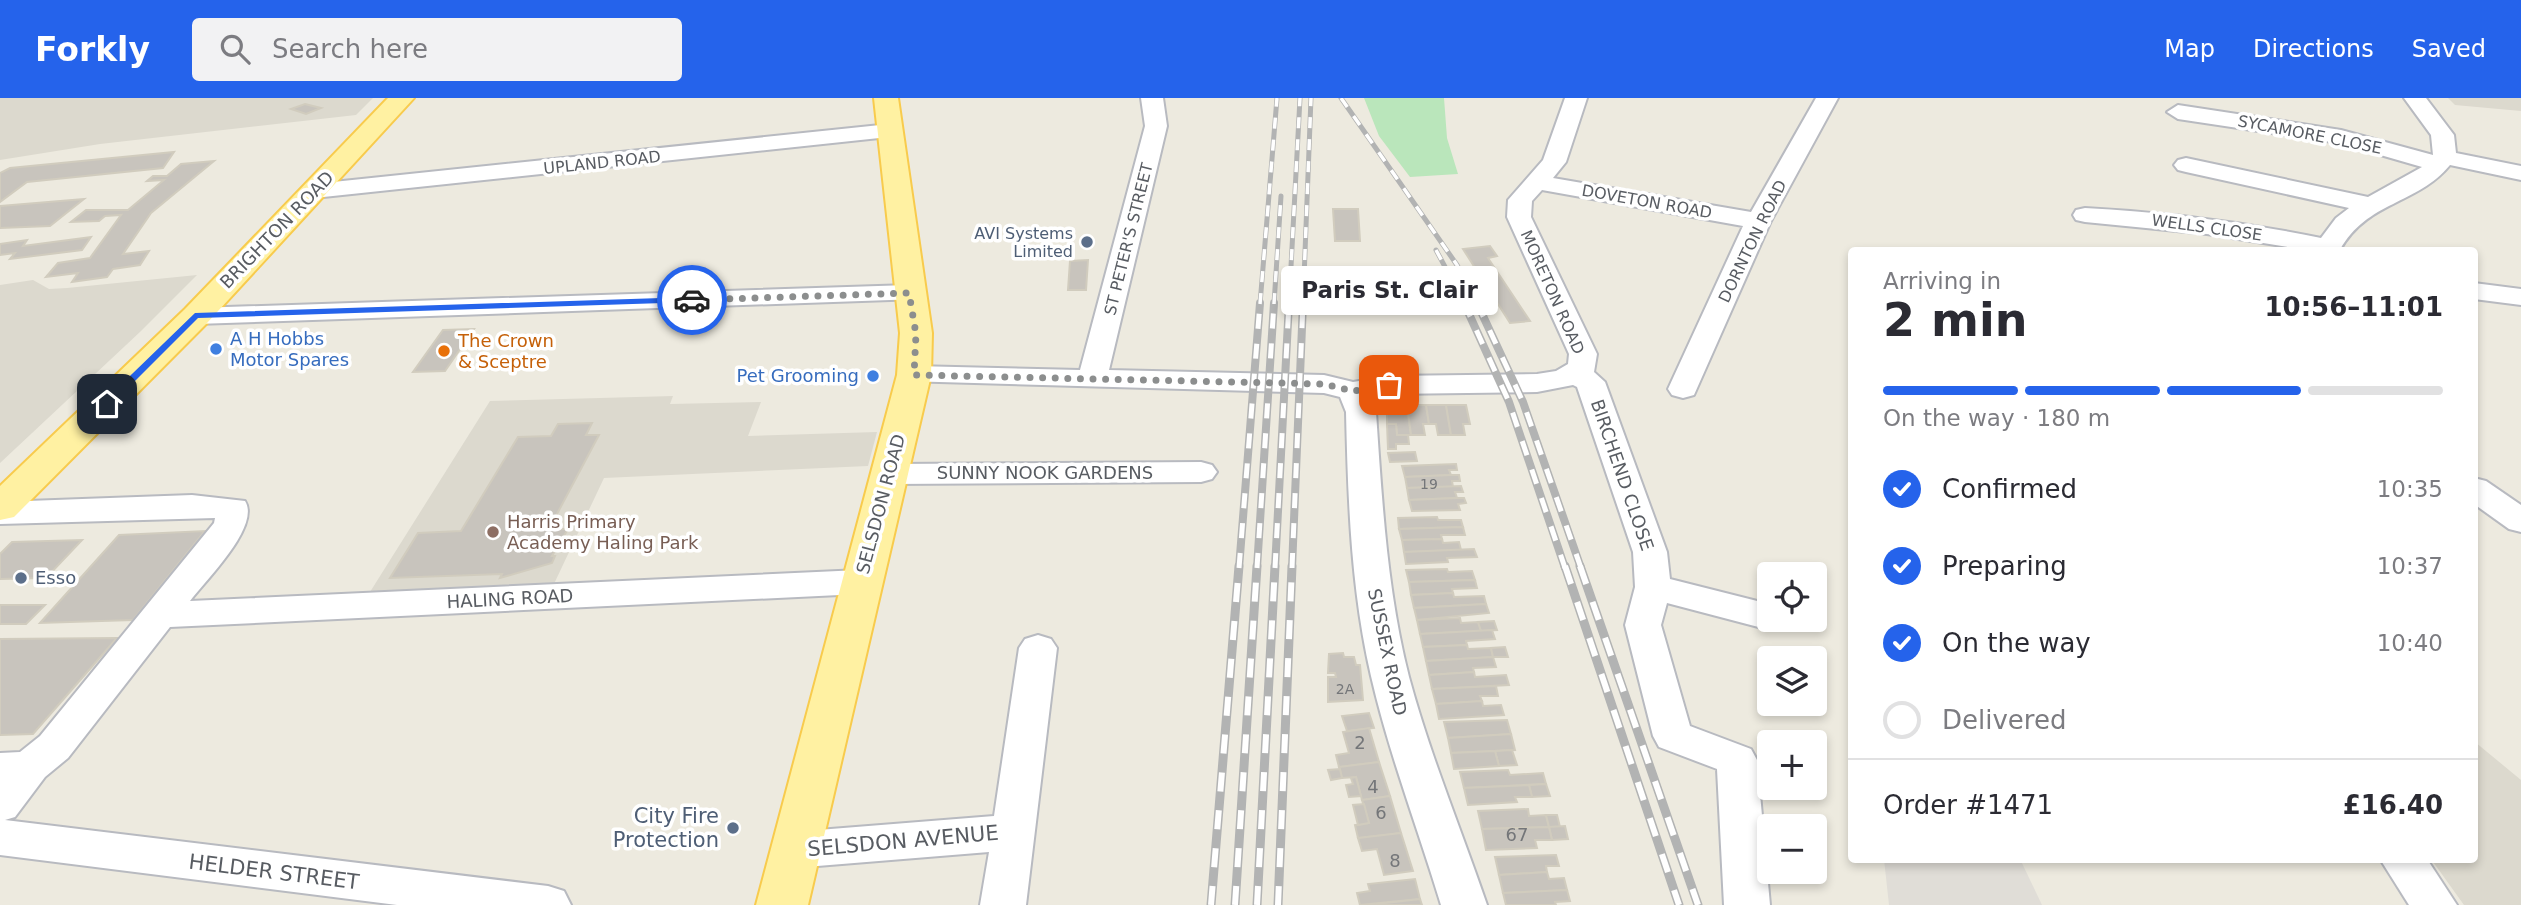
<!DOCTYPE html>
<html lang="en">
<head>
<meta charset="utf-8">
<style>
	body { margin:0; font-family:"DejaVu Sans",sans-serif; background:#f2f2f3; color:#2b2b33; height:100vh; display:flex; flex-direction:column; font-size:26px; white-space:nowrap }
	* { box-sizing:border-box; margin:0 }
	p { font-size:23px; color:#7c7c81 }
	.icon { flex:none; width:38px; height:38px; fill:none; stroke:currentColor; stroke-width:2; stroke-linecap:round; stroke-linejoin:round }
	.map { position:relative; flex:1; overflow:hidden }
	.sheet { position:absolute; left:1848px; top:149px; width:630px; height:616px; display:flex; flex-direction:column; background:#fff; border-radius:7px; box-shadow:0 4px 10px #0003 }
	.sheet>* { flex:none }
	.fabs { position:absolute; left:1757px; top:464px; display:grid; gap:14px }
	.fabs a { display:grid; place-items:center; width:70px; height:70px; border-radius:7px; background:#fff; box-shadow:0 4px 10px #0003; font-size:35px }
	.pin { position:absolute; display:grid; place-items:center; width:60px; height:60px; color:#fff; margin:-30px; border-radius:14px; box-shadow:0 4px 10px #0006 }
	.courier { position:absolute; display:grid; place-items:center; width:70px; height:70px; margin:-35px; border:5px solid #2563eb; border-radius:50%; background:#fff; color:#222; box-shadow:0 2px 9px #0007 }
	.bubble { position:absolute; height:49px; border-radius:7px; background:#fff; box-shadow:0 4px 10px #0003; font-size:23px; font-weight:600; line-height:49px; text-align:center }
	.head em { font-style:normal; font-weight:600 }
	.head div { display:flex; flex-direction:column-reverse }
	.head { display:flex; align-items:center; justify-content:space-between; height:119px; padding:0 35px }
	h1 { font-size:46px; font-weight:600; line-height:52px }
	.bar { display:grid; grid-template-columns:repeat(4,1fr); gap:10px 7px; align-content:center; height:84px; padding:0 35px }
	.bar i { height:9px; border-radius:5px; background:#e1e1e2 }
	.bar .selected { background:#2563eb }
	.bar p { grid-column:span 4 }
	.line { display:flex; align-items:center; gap:18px; padding:0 35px; border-top:2px solid #e1e1e2 }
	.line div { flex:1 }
	ol { padding:0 35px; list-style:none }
	li { display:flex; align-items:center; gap:21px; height:77px }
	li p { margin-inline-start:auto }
	li .icon { padding:7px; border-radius:50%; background:#2563eb; color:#fff; stroke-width:4 }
	li:last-child { color:#7c7c81 }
	li i { width:38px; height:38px; border:4px solid #e1e1e2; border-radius:50% }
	header { display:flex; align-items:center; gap:42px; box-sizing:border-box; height:98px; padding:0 35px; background:#2563eb; color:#fff }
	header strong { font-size:33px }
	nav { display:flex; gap:38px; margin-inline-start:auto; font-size:24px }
	.search { width:490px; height:63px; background:#f2f2f3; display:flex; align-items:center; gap:18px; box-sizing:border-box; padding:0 24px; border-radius:7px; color:#7c7c81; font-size:26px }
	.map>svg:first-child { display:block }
	.industrial { fill:#e0ddd7 }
	.education { fill:#dcd9ce }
	.green { fill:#bae6bb }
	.building { fill:#c8c4bd; stroke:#d1ccbe; stroke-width:2 }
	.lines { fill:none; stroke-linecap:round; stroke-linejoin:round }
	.minor-casing { stroke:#b8bac0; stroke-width:4 }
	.major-casing { stroke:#f8cb4d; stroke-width:4 }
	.minor { fill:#fff; fill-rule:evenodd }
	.major { fill:#fff1a2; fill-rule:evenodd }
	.rail-far2-casing { stroke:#b2b3b3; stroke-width:5 }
	.rail-far1-casing { stroke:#b2b3b3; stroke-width:8 }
	.rail-casing { stroke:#b2b3b3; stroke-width:9 }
	.rail-far2 { stroke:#fff; stroke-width:3.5; stroke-dasharray:11; stroke-linecap:butt }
	.rail-far1 { stroke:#fff; stroke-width:5; stroke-dasharray:15; stroke-linecap:butt }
	.rail { stroke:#fff; stroke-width:6; stroke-dasharray:19; stroke-linecap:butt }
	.route { fill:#2563eb }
	.done { stroke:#8c8e8e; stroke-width:7; stroke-dasharray:0 12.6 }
	.service-dot { fill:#5c6f8a; stroke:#fff; stroke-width:2.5 }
	.shop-dot { fill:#3f7fe0; stroke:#fff; stroke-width:2.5 }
	.food-dot { fill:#e8710a; stroke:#fff; stroke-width:2.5 }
	.education-dot { fill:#8d6e63; stroke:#fff; stroke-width:2.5 }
	.labels { text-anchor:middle; stroke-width:7; stroke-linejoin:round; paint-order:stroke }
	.number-label { font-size:14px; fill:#747679 }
	.far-street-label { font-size:16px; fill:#585c62; stroke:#fff }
	.far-service-label { font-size:16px; fill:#4e5e75; stroke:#fff; text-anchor:end }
	.street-label { font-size:18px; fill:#585c62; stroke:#fff }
	.shop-label { font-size:18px; fill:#366cbe; stroke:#fff; text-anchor:start }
	.food-label { font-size:18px; fill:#c56008; stroke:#fff; text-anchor:start }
	.education-label { font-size:18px; fill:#785e54; stroke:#fff; text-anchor:start }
	.service-label { font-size:18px; fill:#4e5e75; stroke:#fff; text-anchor:start }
	.near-number-label { font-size:18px; fill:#747679 }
	.near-service-label { font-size:21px; fill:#4e5e75; stroke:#fff; text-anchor:end }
	.near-street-label { font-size:21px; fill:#585c62; stroke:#fff }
</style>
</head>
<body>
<header>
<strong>Forkly</strong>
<div class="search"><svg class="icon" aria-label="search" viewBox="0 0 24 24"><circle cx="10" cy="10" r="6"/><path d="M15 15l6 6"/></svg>Search here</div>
<nav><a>Map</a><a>Directions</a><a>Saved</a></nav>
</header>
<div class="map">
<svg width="2521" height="807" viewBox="0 0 2521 807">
	<rect width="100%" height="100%" fill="#edeadf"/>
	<polygon class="industrial" points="1884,761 2020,761 2042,807 1889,807"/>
	<g class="education">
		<polygon points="0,0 373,0 356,17 100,46 0,62"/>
		<polygon points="2448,0 2521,0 2521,13 2455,7"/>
		<polygon points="197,177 141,233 0,365 0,187 33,182 49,191 67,190"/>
		<polygon points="673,298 670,306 761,304 748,338 877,334 868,368 604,380 553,488 370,494 490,303"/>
		<polygon points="2475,644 2521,682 2521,807 2464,807 2431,761 2474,761"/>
	</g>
	<polygon class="green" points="1364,0 1444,0 1447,40 1458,76 1410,79 1379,38"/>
	<g class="building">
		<polygon points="305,6 321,10 306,16 291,11"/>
		<polygon points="174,54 163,70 27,84 0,104 0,75 10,70"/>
		<polygon points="214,63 151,115 123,156 149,153 140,167 113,171 107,179 72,184 78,175 46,179 58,165 90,160 121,117 105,118 99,123 71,124 86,112 128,112 164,82 147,83 153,78 167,78 181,66"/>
		<polygon points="84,101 50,128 0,130 0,108"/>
		<polygon points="1333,111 1358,111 1360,143 1335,143"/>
		<polygon points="91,139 82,152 10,161 15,155 0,157 0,146 27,142 23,148"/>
		<polygon points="1490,148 1497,158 1488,160 1530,223 1510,225 1463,151"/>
		<polygon points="1088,162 1086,192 1068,192 1070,163"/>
		<polygon points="474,231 445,273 413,274 443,232"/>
		<polygon points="1387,307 1407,307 1411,337 1397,337 1396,326 1387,326"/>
		<polygon points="1407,307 1426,307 1429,326 1423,326 1425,337 1411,337"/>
		<polygon points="1426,307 1446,307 1451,337 1438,337 1436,326 1429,326"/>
		<polygon points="1446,307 1466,307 1470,326 1463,326 1465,337 1451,337"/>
		<polygon points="592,325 586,337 599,337 549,431 568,431 552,458 555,458 552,465 500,480 502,476 390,480 418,435 461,433 518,339 551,338 558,326"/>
		<polygon points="1387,326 1396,326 1397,337 1408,337 1409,346 1396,346 1396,351 1388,351"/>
		<polygon points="1415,354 1417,363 1390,364 1388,355"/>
		<polygon points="1456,366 1457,372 1449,372 1451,377 1405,379 1402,368"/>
		<polygon points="1451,377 1459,377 1460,383 1452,383 1453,389 1407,390 1405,379"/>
		<polygon points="1461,388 1463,394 1455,394 1457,400 1409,402 1407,390"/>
		<polygon points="1457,400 1464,400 1466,405 1458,406 1460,412 1412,413 1409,402"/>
		<polygon points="1437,419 1438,422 1461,422 1463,429 1399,431 1398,420"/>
		<polygon points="1463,429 1465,437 1441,437 1442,441 1402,442 1399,431"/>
		<polygon points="205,433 133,522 40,525 119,437"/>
		<polygon points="1442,441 1443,445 1459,444 1461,452 1404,454 1402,442"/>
		<polygon points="82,442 46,480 0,481 0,456 12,444"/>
		<polygon points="1474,451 1477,459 1447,460 1448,464 1406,466 1404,454"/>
		<polygon points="1447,471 1448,474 1472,473 1475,482 1409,484 1406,472"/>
		<polygon points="1475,482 1477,490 1452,491 1453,495 1411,497 1409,484"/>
		<polygon points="1453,495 1454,499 1484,498 1486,506 1414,510 1411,497"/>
		<polygon points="1486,506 1489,515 1417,522 1414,510"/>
		<polygon points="0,507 45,507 26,526 0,526"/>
		<polygon points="1460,520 1461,525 1478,524 1481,533 1420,536 1417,522"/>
		<polygon points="1494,523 1497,532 1481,533 1478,524"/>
		<polygon points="1492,532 1495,541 1466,543 1467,547 1423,549 1420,536"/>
		<polygon points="117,540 33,636 0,637 0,541"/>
		<polygon points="1467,547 1468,551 1491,550 1493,559 1426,563 1423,549"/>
		<polygon points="1505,549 1508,559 1493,559 1491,550"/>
		<polygon points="1343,555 1344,559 1354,559 1356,567 1360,567 1363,602 1328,604 1328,579 1336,579 1335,575 1328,575 1329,556"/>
		<polygon points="1493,559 1496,569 1473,570 1474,574 1429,577 1426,563"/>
		<polygon points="1474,574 1475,579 1506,577 1509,587 1432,591 1429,577"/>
		<polygon points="1496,588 1498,598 1480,598 1482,603 1436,606 1432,591"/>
		<polygon points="1482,603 1483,608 1501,607 1504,617 1439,621 1436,606"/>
		<polygon points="1369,615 1374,630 1347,633 1342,618"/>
		<polygon points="1507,622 1511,636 1448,640 1444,624"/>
		<polygon points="1369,630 1379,664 1339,669 1336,657 1349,655 1343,634"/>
		<polygon points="1511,636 1515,652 1451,655 1448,640"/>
		<polygon points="1512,652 1517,667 1499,668 1495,653"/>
		<polygon points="1495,653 1499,668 1454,671 1451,655"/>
		<polygon points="1379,664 1390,698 1362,702 1356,679 1342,680 1339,669"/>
		<polygon points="1340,671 1342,680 1331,682 1328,672"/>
		<polygon points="1508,672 1510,677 1543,675 1546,686 1464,690 1460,674"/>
		<polygon points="1356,679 1361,698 1349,699 1346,687 1353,686 1351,680"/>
		<polygon points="1546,686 1550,698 1532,699 1529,687"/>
		<polygon points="1529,687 1532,699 1515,699 1517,704 1468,707 1464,690"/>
		<polygon points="1390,698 1401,735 1358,740 1355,727 1369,725 1362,702"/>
		<polygon points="1364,706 1369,725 1358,727 1353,707"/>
		<polygon points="1528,711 1529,718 1546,717 1549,729 1482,731 1478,713"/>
		<polygon points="1546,717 1557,717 1560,729 1549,729"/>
		<polygon points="1565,728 1568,741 1552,742 1549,729"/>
		<polygon points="1549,729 1552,742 1535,742 1537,750 1486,752 1482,731"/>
		<polygon points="1401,735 1413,773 1384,777 1377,751 1362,753 1358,740"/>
		<polygon points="1556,757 1559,768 1546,768 1547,774 1499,777 1495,759"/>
		<polygon points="1547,774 1549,781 1564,780 1567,792 1503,795 1499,777"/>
		<polygon points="1415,781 1420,801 1360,807 1357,795 1370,793 1368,786"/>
		<polygon points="1567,792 1570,803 1555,804 1556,807 1506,807 1503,795"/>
		<polygon points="1420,801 1422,807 1368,807"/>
	</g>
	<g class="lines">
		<g class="minor-casing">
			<g id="minor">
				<path d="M1141,0H1163L1167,28L1109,272L1324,277L1353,284L1389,278L1537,276L1556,273L1568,266L1569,256L1507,119L1508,102L1543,62L1565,0H1587L1566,64L1553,80L1751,114L1816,0H1838L1771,123L1694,297L1683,300L1672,297L1668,291L1743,128L1542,92L1532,103L1531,119L1597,256L1594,274L1605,284L1667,454L1670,481L1769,506V522H1782L1779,527L1766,531L1667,505L1661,527L1690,628L1751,651L1757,662L1770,807H1724L1717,671L1659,649L1653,638L1625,527L1635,489L1633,454L1577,289L1573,287L1537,294L1389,296L1370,299L1376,314C1382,403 1387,493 1409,579C1430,657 1461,731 1487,807H1441C1418,731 1389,656 1371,578C1351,492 1348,402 1346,314L1340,299L1324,295L904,283L899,277L904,271L914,268L1080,272L1145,28Z"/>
				<path d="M2404,0H2426L2454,37L2456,55L2521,68V82L2450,67C2417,107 2367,103 2340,152H2307L2207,136L2085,124L2076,122L2073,117L2076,112L2085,110C2165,114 2243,124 2321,140L2336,120L2349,110L2186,74L2178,72L2174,67L2178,62L2186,60L2368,99L2422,69L2339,45L2178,21L2167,14L2178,7L2341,32L2433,57L2431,37Z"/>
				<polygon points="890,26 901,33 898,38 314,100 305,98 302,93 305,88 314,86"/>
				<polygon points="2474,185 2521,191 2521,207 2474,201"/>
				<polygon points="909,187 919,189 923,195 919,201 196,226 186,224 182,218 186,212 196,210"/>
				<polygon points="1201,364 1212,367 1217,374 1212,381 1201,384 890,386 879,383 874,376 879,369 890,366"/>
				<polygon points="2474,380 2486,383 2521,407 2521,434 2509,431 2474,406"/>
				<path d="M192,397L245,403C261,428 206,482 190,503L860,472L873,476L878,484L873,492L860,496L170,529L68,660L45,679L15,719L5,722L548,788L564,793L571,807H397L0,757V655L20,654L40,638L214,425L215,420L0,426V404Z"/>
				<polygon points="1038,537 1051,541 1057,550 1026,807 980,807 989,754 793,770 778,765 771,752 778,739 793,734 994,718 1019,550 1025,541"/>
				<polygon points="2380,761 2427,761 2457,807 2409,807"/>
			</g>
		</g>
		<g class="major-casing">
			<g id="major">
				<polygon points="388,0 414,0 207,225 14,419 0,422 0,388 185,211"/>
				<polygon points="874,0 898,0 932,235 931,277 808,807 756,807 897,277 900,235"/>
			</g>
		</g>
		<use href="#minor" class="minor"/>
		<use href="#major" class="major"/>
		<g class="rail-far2-casing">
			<g id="rail-far2">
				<polyline points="1341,0 1457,167 1478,206"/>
				<polyline points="1436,152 1465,206"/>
				<polyline points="1260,206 1277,0"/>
				<polyline points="1274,206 1281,98"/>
				<polyline points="1289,206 1300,0"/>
				<polyline points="1303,206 1311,0"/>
			</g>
		</g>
		<g class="rail-far1-casing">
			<g id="rail-far1">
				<polyline points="1464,205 1509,304 1565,470"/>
				<polyline points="1477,205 1523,304 1581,470"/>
				<polyline points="1239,470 1260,205"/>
				<polyline points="1257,470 1274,205"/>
				<polyline points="1275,470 1289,205"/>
				<polyline points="1292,470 1303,205"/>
			</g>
		</g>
		<g class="rail-casing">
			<g id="rail">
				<polyline points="1565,468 1679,807"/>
				<polyline points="1580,468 1698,807"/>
				<polyline points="1211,807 1239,468"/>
				<polyline points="1235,807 1257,468"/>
				<polyline points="1257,807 1275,468"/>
				<polyline points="1278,807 1292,468"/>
			</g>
		</g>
		<use href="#rail-far2" class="rail-far2"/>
		<use href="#rail-far1" class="rail-far1"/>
		<use href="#rail" class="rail"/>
	</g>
	<polygon class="route" points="692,199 695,204 198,220 110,308 101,306 195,215"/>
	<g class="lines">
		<polyline class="done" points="692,202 909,195 916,236 914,277 1324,286 1353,293 1389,287"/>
	</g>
	<g class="service-dot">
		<circle cx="1087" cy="144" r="7"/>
		<circle cx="21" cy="480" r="7"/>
		<circle cx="733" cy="730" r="7"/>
	</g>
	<g class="shop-dot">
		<circle cx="216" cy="251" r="7"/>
		<circle cx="873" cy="278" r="7"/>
	</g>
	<circle class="food-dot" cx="444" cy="253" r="7"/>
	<circle class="education-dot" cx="493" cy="434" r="7"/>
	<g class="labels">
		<g class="number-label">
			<text x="1429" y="391">19</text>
			<text x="1345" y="596">2A</text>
		</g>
		<g class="far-street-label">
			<text transform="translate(2310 36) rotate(11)" y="6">SYCAMORE CLOSE</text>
			<text transform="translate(602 64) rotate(-6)" y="6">UPLAND ROAD</text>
			<text transform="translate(1647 103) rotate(10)" y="6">DOVETON ROAD</text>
			<text transform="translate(2207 129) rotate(8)" y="6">WELLS CLOSE</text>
			<text transform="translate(1128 141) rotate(-76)" y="6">ST PETER'S STREET</text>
			<text transform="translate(1752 143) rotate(-64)" y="6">DORNTON ROAD</text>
			<text transform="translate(1553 194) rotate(66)" y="6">MORETON ROAD</text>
		</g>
		<g class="far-service-label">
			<text x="1073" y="141">AVI Systems<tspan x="1073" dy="18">Limited</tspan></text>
		</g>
		<g class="street-label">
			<text transform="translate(277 132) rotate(-46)" y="6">BRIGHTON ROAD</text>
			<text x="1045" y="381">SUNNY NOOK GARDENS</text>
			<text transform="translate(1622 377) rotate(71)" y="6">BIRCHEND CLOSE</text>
			<text transform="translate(881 406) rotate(-75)" y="6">SELSDON ROAD</text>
			<text transform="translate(510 501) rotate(-3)" y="6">HALING ROAD</text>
			<text transform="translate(1387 554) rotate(78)" y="6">SUSSEX ROAD</text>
		</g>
		<g class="shop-label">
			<text x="230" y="247">A H Hobbs<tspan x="230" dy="21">Motor Spares</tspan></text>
			<text x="859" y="284" text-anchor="end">Pet Grooming</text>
		</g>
		<g class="food-label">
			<text x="458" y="249">The Crown<tspan x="458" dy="21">&amp; Sceptre</tspan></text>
		</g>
		<g class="education-label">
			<text x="507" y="430">Harris Primary<tspan x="507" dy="21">Academy Haling Park</tspan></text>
		</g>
		<g class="service-label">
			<text x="35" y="486">Esso</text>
		</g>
		<g class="near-number-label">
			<text x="1360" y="651">2</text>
			<text x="1373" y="695">4</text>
			<text x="1381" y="721">6</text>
			<text x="1517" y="743">67</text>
			<text x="1395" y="769">8</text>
		</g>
		<g class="near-service-label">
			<text x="719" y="725">City Fire<tspan x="719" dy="24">Protection</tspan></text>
		</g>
		<g class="near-street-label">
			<text transform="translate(903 743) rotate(-5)" y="7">SELSDON AVENUE</text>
			<text transform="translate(274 774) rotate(7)" y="7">HELDER STREET</text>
		</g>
	</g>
</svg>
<div class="fabs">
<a><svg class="icon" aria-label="locate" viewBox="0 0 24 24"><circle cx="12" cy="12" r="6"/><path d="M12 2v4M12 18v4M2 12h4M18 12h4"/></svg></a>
<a><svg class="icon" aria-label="layers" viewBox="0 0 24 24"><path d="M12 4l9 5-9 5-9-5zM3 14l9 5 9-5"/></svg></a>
<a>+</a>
<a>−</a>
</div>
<div class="pin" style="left:1389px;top:287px;background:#ea580c"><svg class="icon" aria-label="bag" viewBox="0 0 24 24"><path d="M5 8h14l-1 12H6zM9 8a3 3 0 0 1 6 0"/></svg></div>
<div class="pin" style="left:107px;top:306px;background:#1f2937"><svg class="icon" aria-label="home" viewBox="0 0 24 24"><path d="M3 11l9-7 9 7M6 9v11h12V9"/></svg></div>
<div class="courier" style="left:692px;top:202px"><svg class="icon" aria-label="car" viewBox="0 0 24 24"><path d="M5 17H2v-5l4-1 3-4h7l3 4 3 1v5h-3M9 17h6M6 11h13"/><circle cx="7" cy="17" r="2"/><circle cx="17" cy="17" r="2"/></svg></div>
<div class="bubble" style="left:1281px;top:168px;width:217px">Paris St. Clair</div>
<section class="sheet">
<div class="head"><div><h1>2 min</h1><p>Arriving in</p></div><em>10:56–11:01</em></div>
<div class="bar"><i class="selected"></i><i class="selected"></i><i class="selected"></i><i></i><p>On the way · 180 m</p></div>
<ol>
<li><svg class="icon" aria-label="check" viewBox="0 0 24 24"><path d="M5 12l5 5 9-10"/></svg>Confirmed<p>10:35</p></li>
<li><svg class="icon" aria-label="check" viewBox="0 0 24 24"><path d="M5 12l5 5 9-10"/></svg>Preparing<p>10:37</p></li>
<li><svg class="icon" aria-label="check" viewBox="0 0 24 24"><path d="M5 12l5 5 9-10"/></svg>On the way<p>10:40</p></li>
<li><i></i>Delivered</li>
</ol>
<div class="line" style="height:91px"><div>Order #1471</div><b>£16.40</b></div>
</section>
</div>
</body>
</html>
